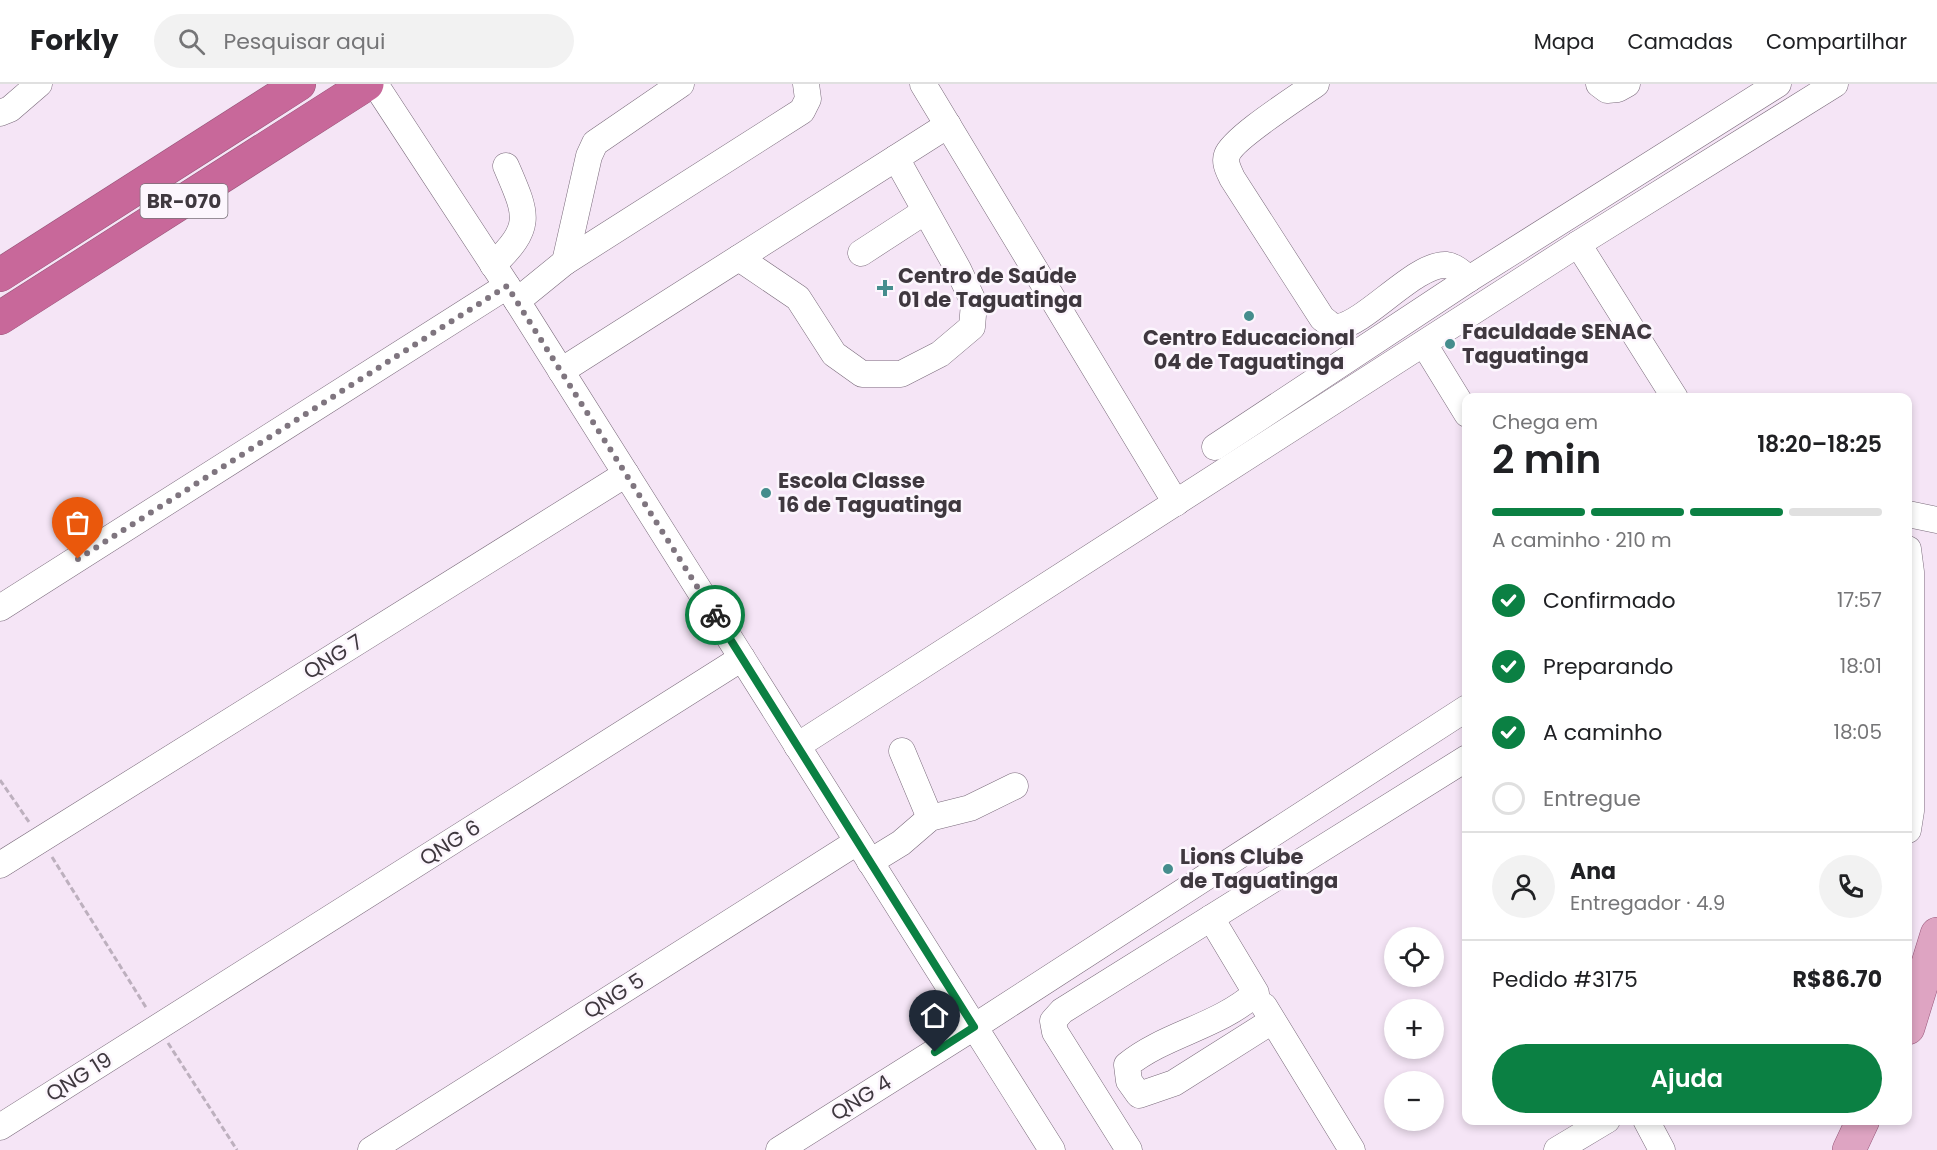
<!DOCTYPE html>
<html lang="pt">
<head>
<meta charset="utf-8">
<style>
	body { margin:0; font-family:Poppins,sans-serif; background:#f2f2f2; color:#202124; height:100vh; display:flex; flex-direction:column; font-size:22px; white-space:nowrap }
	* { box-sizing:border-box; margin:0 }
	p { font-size:20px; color:#757577 }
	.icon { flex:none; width:33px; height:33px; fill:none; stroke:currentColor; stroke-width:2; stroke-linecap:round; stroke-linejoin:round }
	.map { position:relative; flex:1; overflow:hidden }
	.details { position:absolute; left:1462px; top:309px; width:450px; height:732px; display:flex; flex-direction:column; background:#fff; border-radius:12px; box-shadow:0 3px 9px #0003 }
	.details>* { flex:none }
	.buttons { position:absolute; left:1384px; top:843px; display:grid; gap:12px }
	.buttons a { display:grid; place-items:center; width:60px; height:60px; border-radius:50%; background:#fff; box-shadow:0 3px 9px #0003; font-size:30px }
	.pin { position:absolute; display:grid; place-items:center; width:51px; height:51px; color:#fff; margin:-62px -26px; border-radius:50% 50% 50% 0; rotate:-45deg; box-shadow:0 0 6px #0007 }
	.pin .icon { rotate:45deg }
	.courier { position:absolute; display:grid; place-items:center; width:60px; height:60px; margin:-30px; border:4px solid #0b8043; border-radius:50%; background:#fff; color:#222; box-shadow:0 2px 8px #0007 }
	.head em { font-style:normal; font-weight:600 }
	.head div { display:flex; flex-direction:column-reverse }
	.head { display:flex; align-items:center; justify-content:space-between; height:102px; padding:0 30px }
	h1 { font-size:39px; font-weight:600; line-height:45px }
	.bar { display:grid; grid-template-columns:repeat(4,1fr); gap:9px 6px; align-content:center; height:72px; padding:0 30px }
	.bar i { height:8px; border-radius:4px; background:#e0e0e0 }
	.bar .selected { background:#0b8043 }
	.bar p { grid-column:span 4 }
	.line { display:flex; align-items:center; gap:15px; padding:0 30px; border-top:2px solid #e0e0e0 }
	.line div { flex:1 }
	.round { display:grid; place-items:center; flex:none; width:63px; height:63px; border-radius:32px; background:#f2f2f2 }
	ol { padding:0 30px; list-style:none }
	li { display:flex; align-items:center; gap:18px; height:66px }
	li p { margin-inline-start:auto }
	li .icon { padding:6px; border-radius:50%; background:#0b8043; color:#fff; stroke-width:4 }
	li:last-child { color:#757577 }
	li i { width:33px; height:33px; border:3px solid #e0e0e0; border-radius:50% }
	.primary-button { display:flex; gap:12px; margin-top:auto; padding:12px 30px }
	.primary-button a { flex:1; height:69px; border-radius:36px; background:#0b8043; color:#fff; font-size:24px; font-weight:600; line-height:69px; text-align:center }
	header { display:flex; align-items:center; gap:36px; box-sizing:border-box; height:84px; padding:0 30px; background:#fff; border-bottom:2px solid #e0e0e0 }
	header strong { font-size:28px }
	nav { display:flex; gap:33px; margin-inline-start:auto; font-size:21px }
	.search { width:420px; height:54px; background:#f2f2f2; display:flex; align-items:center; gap:15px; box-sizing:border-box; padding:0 21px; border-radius:33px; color:#757577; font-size:22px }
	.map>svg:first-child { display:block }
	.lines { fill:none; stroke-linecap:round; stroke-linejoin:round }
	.minor-casing { stroke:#7a6b7b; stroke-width:27 }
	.major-casing { stroke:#98577a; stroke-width:34 }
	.highway-casing { stroke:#98577a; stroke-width:34 }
	.path { stroke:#bdb0be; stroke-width:3; stroke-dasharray:6 3; stroke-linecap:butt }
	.minor { stroke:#fff; stroke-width:26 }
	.major { stroke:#dea4c2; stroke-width:33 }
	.highway { stroke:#c8689a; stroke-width:33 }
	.done { stroke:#7f757f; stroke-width:6; stroke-dasharray:0 10.8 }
	.route { stroke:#0b8043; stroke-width:8 }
	.poi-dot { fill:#458d8d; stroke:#fcf6fd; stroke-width:2 }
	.labels { text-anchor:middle; stroke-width:5; stroke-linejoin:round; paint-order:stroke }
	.shield { fill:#fcf6fd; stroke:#787178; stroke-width:1.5 }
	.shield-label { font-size:20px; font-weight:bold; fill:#3f383f }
	.poi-label { font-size:21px; font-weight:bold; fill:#3f383f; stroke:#fcf6fd; text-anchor:start }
	.street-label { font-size:21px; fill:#3f383f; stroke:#fcf6fd }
</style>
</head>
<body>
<header>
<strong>Forkly</strong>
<div class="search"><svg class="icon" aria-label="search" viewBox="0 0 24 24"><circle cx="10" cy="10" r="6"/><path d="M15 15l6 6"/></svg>Pesquisar aqui</div>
<nav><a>Mapa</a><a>Camadas</a><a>Compartilhar</a></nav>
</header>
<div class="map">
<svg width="1937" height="1066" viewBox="0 0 1937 1066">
	<rect width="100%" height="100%" fill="#f5e5f6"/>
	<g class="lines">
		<g class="minor-casing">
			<g id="minor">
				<polyline points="375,0 517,217 1052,1066"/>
				<polyline points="923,0 1176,419"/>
				<path d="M1316,0C1298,13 1233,54 1227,71C1224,79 1229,87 1232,94L1322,234C1327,238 1332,243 1338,243C1366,239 1416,179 1446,181C1455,182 1462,189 1469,195"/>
				<polyline points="1599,0 1607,6 1618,5 1627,0"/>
				<polyline points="0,29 10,25 39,0"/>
				<polyline points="1578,160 1675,314"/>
				<polyline points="861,169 924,128"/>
				<polyline points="739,174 798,214 834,270 862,290 901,290 940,270 972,243 974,219 958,185 896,74"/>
				<polyline points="565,178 589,72 595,59 681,0"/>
				<path d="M493,181C534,142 527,131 506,82"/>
				<polyline points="517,217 565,178 802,27 808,15 806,0"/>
				<polyline points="1424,260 1467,330"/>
				<polyline points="561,287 948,41"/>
				<polyline points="1215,363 1469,195 1778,0"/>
				<polyline points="1908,430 1937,436"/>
				<polyline points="1908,465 1911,488 1911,727 1908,746"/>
				<polyline points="0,524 507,202"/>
				<polyline points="797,662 1578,160 1835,0"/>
				<polyline points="902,667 930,734"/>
				<polyline points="870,778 901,759 930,734 970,724 1015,702"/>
				<polyline points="0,781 626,390"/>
				<path d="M1211,834L1256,909C1218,943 1165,950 1127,981L1129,997L1139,1011L1174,999L1272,937"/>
				<polyline points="1264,922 1352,1066"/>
				<polyline points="1646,1036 1662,1066"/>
				<polyline points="0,1043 742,574"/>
				<polyline points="371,1066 857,758"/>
				<polyline points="779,1066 974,943 1467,624"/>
				<polyline points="1129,1066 1055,948 1053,937 1062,927 1467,674"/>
				<polyline points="1557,1066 1607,1036"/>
			</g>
		</g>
		<g class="major-casing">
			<g id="major">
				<polyline points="1908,944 1937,850"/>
				<polyline points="1849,1066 1863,1036"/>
			</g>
		</g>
		<g class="highway-casing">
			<g id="highway">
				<polyline points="0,191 299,0"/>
				<polyline points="0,234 367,0"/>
			</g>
		</g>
		<g class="path">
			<polyline points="0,696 29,738"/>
			<polyline points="52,773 147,925"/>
			<polyline points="168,959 237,1066"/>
		</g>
		<use href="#minor" class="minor"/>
		<use href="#major" class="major"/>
		<use href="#highway" class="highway"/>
	</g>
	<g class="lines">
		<polyline class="done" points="78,475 507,202 715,531"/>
		<polyline class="route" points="715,531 974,943 935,968"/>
	</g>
	<g class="poi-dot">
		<path d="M882 195h6v6h6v6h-6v6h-6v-6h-6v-6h6z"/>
		<circle cx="1249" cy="232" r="6"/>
		<circle cx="1450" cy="260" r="6"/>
		<circle cx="766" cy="409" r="6"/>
		<circle cx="1168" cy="785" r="6"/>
	</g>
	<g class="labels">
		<rect class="shield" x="140.5" y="100" width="87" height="34" rx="4.5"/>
		<g class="shield-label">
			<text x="184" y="124">BR-070</text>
		</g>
		<g class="poi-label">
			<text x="898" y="199">Centro de Saúde<tspan x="898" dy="24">01 de Taguatinga</tspan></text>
			<text x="1462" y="255">Faculdade SENAC<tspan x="1462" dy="24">Taguatinga</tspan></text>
			<text x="1249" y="261" text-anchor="middle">Centro Educacional<tspan x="1249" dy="24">04 de Taguatinga</tspan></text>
			<text x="778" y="404">Escola Classe<tspan x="778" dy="24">16 de Taguatinga</tspan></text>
			<text x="1180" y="780">Lions Clube<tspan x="1180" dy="24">de Taguatinga</tspan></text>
		</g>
		<g class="street-label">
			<text transform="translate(333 573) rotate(-32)" y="7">QNG 7</text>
			<text transform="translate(450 759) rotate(-32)" y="7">QNG 6</text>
			<text transform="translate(614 912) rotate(-32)" y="7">QNG 5</text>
			<text transform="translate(79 993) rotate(-32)" y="7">QNG 19</text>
			<text transform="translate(861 1014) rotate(-32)" y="7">QNG 4</text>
		</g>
	</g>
</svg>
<div class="buttons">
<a><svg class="icon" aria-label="locate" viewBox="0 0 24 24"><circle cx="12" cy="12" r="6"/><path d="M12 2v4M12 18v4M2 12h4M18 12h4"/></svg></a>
<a>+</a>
<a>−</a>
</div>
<div class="pin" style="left:78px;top:475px;background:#ea580c"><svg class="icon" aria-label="bag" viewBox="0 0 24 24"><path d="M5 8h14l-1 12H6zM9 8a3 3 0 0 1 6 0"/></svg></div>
<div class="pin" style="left:935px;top:968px;background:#1f2937"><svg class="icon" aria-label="home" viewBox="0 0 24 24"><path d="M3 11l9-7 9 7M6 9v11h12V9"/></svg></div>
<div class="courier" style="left:715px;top:531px"><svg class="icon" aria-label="bike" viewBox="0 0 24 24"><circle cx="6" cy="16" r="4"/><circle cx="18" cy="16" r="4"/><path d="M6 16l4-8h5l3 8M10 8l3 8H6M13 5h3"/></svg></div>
<section class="details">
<div class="head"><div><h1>2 min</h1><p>Chega em</p></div><em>18:20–18:25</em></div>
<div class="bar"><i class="selected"></i><i class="selected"></i><i class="selected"></i><i></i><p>A caminho · 210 m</p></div>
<ol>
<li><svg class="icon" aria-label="check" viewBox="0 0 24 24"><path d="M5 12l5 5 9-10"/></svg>Confirmado<p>17:57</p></li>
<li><svg class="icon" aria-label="check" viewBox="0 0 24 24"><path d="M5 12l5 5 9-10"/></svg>Preparando<p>18:01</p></li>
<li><svg class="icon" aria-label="check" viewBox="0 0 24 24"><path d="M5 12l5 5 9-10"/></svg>A caminho<p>18:05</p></li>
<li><i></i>Entregue</li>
</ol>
<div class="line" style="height:108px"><a class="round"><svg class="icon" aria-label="person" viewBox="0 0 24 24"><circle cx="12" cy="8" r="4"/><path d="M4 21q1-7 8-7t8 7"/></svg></a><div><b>Ana</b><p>Entregador · 4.9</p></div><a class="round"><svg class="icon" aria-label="phone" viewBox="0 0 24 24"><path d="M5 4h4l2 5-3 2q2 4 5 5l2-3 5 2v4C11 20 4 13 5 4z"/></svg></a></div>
<div class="line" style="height:78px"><div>Pedido #3175</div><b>R$86.70</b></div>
<div class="primary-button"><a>Ajuda</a></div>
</section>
</div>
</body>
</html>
